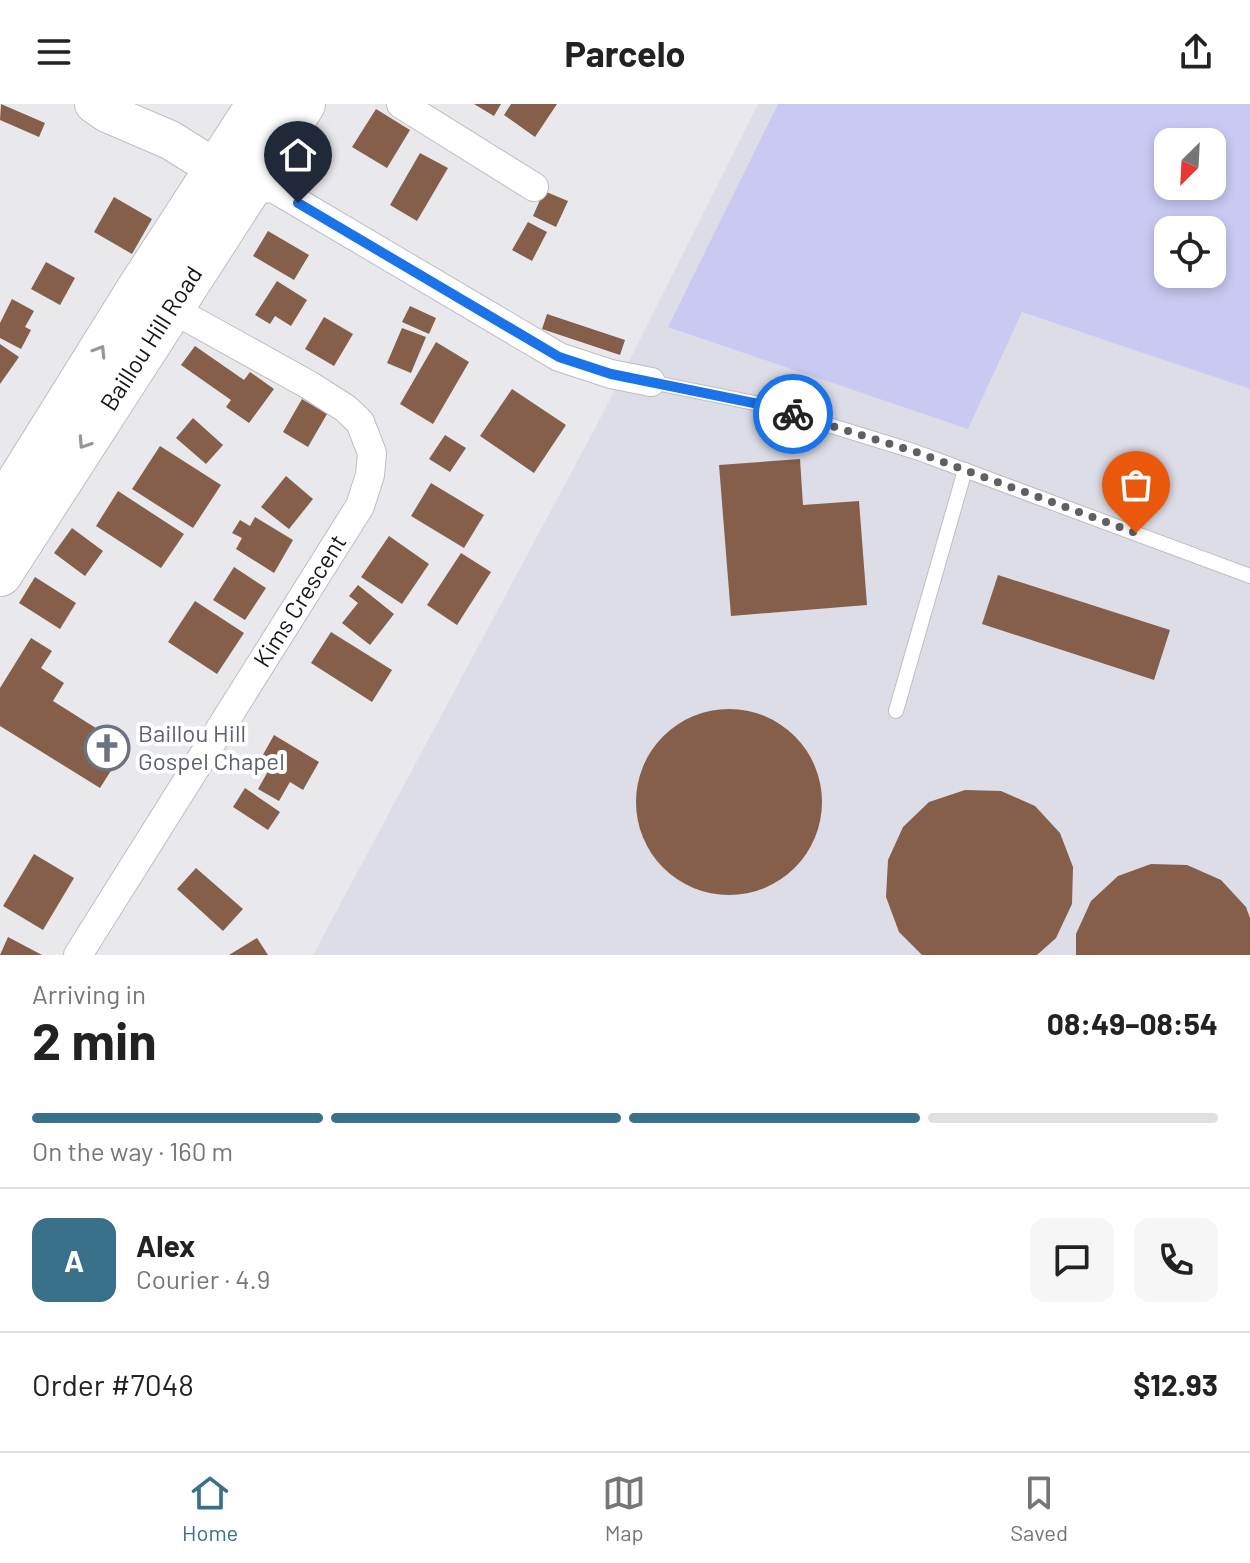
<!DOCTYPE html>
<html lang="en">
<head>
<meta charset="utf-8">
<style>
	body { margin:0; font-family:Barlow,sans-serif; background:#f6f6f6; color:#222; height:100vh; display:flex; flex-direction:column; font-size:30px; white-space:nowrap }
	* { box-sizing:border-box; margin:0 }
	p { font-size:26px; color:#767676 }
	.icon { flex:none; width:44px; height:44px; fill:none; stroke:currentColor; stroke-width:2; stroke-linecap:round; stroke-linejoin:round }
	.map { position:relative; height:851px; overflow:hidden }
	.sheet { display:flex; flex-direction:column; background:#fff; flex:1 }
	.sheet>* { flex:none }
	.needle { width:52px; rotate:204deg }
	.fabs { position:absolute; left:1154px; top:24px; display:grid; gap:16px }
	.fabs a { display:grid; place-items:center; width:72px; height:72px; border-radius:16px; background:#fff; box-shadow:0 4px 12px #0003; font-size:40px }
	.pin { position:absolute; display:grid; place-items:center; width:68px; height:68px; color:#fff; margin:-82px -34px; border-radius:50% 50% 50% 0; rotate:-45deg; box-shadow:0 0 8px #0007 }
	.pin .icon { rotate:45deg }
	.courier { position:absolute; display:grid; place-items:center; width:80px; height:80px; margin:-40px; border:6px solid #1a73e8; border-radius:50%; background:#fff; color:#222; box-shadow:0 2px 10px #0007 }
	.headline em { font-style:normal; font-weight:700 }
	.headline div { display:flex; flex-direction:column-reverse }
	.headline { display:flex; align-items:center; justify-content:space-between; height:136px; padding:0 32px }
	h1 { font-size:52px; font-weight:700; line-height:60px }
	.bar { display:grid; grid-template-columns:repeat(4,1fr); gap:12px 8px; align-content:center; height:96px; padding:0 32px }
	.bar i { height:10px; border-radius:6px; background:#e0e0e0 }
	.bar .active { background:#39718b }
	.bar p { grid-column:span 4 }
	.line { display:flex; align-items:center; gap:20px; padding:0 32px; border-top:2px solid #e0e0e0 }
	.line div { flex:1 }
	.round { display:grid; place-items:center; flex:none; width:84px; height:84px; border-radius:16px; background:#f6f6f6 }
	header { display:flex; justify-content:space-between; align-items:center; height:104px; padding:0 32px; background:#fff; font-size:36px; font-weight:700 }
	.menu { display:flex; justify-content:space-around; align-items:center; height:112px; border-top:2px solid #e0e0e0; background:#fff; font-size:22px; color:#767676 }
	.menu a { display:grid; justify-items:center; gap:4px }
	.menu .active { color:#39718b }
	.map>svg:first-child { display:block }
	.built { fill:#dddde8; fill-rule:evenodd }
	.green { fill:#c9c9f2; fill-rule:evenodd }
	.building { fill:#855f4a }
	.lines { fill:none; stroke-linecap:round; stroke-linejoin:round }
	.service-casing { stroke:#bebec1; stroke-width:16 }
	.minor-casing { stroke:#bebec1; stroke-width:30 }
	.secondary-casing { stroke:#bebec1; stroke-width:40 }
	.primary-casing { stroke:#bebec1; stroke-width:46 }
	.service { stroke:#fff; stroke-width:14 }
	.minor { stroke:#fff; stroke-width:28 }
	.secondary { stroke:#fff; stroke-width:38 }
	.primary { stroke:#fff; stroke-width:44 }
	.oneway { stroke:#969697 }
	.done { stroke:#606062; stroke-width:8; stroke-dasharray:0 14.4 }
	.route { stroke:#1a73e8; stroke-width:10 }
	.labels { text-anchor:middle; stroke-width:8; stroke-linejoin:round; paint-order:stroke }
	.street-label { font-size:24px; fill:#161617; stroke:#fff }
	.worship-label { font-size:24px; fill:#5b616d; stroke:#fff; text-anchor:start }
</style>
</head>
<body>
<header><svg class="icon" aria-label="menu" viewBox="0 0 24 24"><path d="M4 6h16M4 12h16M4 18h16"/></svg>Parcelo<svg class="icon" aria-label="share" viewBox="0 0 24 24"><path d="M12 15V3M7 8l5-5 5 5M5 13v7h14v-7"/></svg></header>
<div class="map">
<svg width="1250" height="851" viewBox="0 0 1250 851">
	<rect width="100%" height="100%" fill="#e9e9ed"/>
	<path class="built" d="M758,0H1250V851H313L602,311ZM1168,38H1212V82H1168ZM1168,126H1212V170H1168Z"/>
	<path class="green" d="M778,0H1250V285L1022,208L968,325L668,223ZM1168,38H1212V82H1168ZM1168,126H1212V170H1168Z"/>
	<g class="building">
		<polygon points="1,0 45,19 39,33 0,16"/>
		<polygon points="474,0 501,0 494,12"/>
		<polygon points="511,0 557,0 535,33 504,11"/>
		<polygon points="376,5 410,26 387,64 352,43"/>
		<polygon points="420,49 448,64 417,117 390,101"/>
		<polygon points="544,87 568,97 556,123 533,112"/>
		<polygon points="114,93 152,115 132,150 94,128"/>
		<polygon points="528,118 547,128 532,157 512,146"/>
		<polygon points="268,127 309,151 294,176 253,152"/>
		<polygon points="46,158 75,174 60,201 31,185"/>
		<polygon points="277,177 307,196 291,222 275,212 270,220 255,211"/>
		<polygon points="12,195 34,207 25,223 31,226 21,245 0,234 0,219"/>
		<polygon points="410,202 436,214 429,230 402,218"/>
		<polygon points="547,210 625,236 620,251 542,225"/>
		<polygon points="324,213 353,230 334,262 305,245"/>
		<polygon points="402,224 426,233 411,269 387,259"/>
		<polygon points="436,238 469,258 433,320 400,300"/>
		<polygon points="0,240 19,253 0,280"/>
		<polygon points="195,242 244,276 250,268 274,285 249,319 226,303 231,296 181,261"/>
		<polygon points="512,285 566,321 534,369 480,332"/>
		<polygon points="302,295 327,310 308,343 283,328"/>
		<polygon points="193,314 223,341 206,360 176,334"/>
		<polygon points="445,331 466,344 450,368 429,355"/>
		<polygon points="160,342 221,381 193,424 132,385"/>
		<polygon points="800,355 803,401 859,397 867,501 731,512 719,361"/>
		<polygon points="286,372 313,395 289,425 261,403"/>
		<polygon points="431,379 484,411 464,444 411,412"/>
		<polygon points="118,387 184,430 161,464 96,422"/>
		<polygon points="255,413 293,436 274,469 236,445 242,434 232,429 240,416 250,422"/>
		<polygon points="72,424 103,447 85,472 54,449"/>
		<polygon points="389,432 429,460 402,500 361,473"/>
		<polygon points="461,449 491,468 457,521 427,501"/>
		<polygon points="234,463 266,484 245,516 213,496"/>
		<polygon points="998,471 1170,526 1154,576 982,520"/>
		<polygon points="35,473 76,499 60,525 19,499"/>
		<polygon points="358,481 394,510 370,541 342,519 358,499 349,492"/>
		<polygon points="195,497 244,529 217,570 168,538"/>
		<polygon points="331,528 392,566 372,598 311,559"/>
		<polygon points="31,534 52,547 41,564 64,579 53,597 126,643 100,684 0,622 0,584"/>
		<circle cx="729" cy="698" r="93"/>
		<polygon points="274,631 319,658 303,686 290,678 279,697 258,685 271,662 260,656"/>
		<polygon points="245,684 280,708 268,726 233,703"/>
		<polygon points="965,686 1001,687 1035,702 1060,729 1073,763 1072,800 1056,834 1037,851 922,851 899,828 886,793 888,756 903,723 929,698"/>
		<polygon points="34,750 74,774 43,826 3,802"/>
		<polygon points="1151,760 1187,761 1221,776 1246,803 1250,814 1250,851 1076,851 1076,830 1091,797 1118,772"/>
		<polygon points="196,764 243,805 223,827 177,785"/>
		<polygon points="8,833 42,851 0,851"/>
		<polygon points="257,834 268,851 229,851"/>
	</g>
	<g class="lines">
		<g class="service-casing">
			<g id="service">
				<polyline points="651,278 764,301 916,348 1250,472"/>
				<polyline points="896,607 965,366"/>
			</g>
		</g>
		<g class="minor-casing">
			<g id="minor">
				<polyline points="401,0 534,83"/>
				<polyline points="249,86 273,84 559,253 611,270 651,278"/>
				<path id="s1" d="M78,851L360,402L370,371L372,349L360,318L345,304L309,281L172,205"/>
			</g>
		</g>
		<g class="secondary-casing">
			<polyline id="secondary" points="94,0 107,9 170,36 242,81"/>
		</g>
		<g class="primary-casing">
			<g id="primary">
				<polyline points="0,408 139,185 259,0"/>
				<path id="s2" d="M0,470L303,0"/>
			</g>
		</g>
		<use href="#service" class="service"/>
		<use href="#minor" class="minor"/>
		<use href="#secondary" class="secondary"/>
		<use href="#primary" class="primary"/>
	</g>
	<defs><path id="oneway-chevron" d="M-2-3.5L2.5 0L-2 3.5" fill="none" stroke-width="1.6" stroke-linecap="round" stroke-linejoin="round" transform="scale(2)"/></defs>
	<g class="oneway">
		<use href="#oneway-chevron" transform="translate(100 247) rotate(-58)"/>
		<use href="#oneway-chevron" transform="translate(84 339) rotate(123)"/>
	</g>
	<g class="lines">
		<polyline class="done" points="793,310 916,348 1136,429"/>
		<polyline class="route" points="298,99 559,253 611,270 764,301 793,310"/>
	</g>
	<defs>
		<g id="church-ring" transform="scale(2.3)"><circle r="9.5" fill="#fff" stroke="#6b7280" stroke-width="1.5"/><path d="M-1.2-6h2.4v3.5h3.3v2.4h-3.3V6h-2.4V-.1h-3.3v-2.4h3.3Z" fill="#6b7280"/></g>
	</defs>
	<g fill-rule="evenodd">
		<use href="#church-ring" x="107" y="644"/>
	</g>
	<g class="labels">
		<g class="street-label">
			<text dy="8" stroke="none"><textPath href="#s2" startOffset="280">Baillou Hill Road</textPath></text>
			<text dy="8" stroke="none"><textPath href="#s1" startOffset="418">Kims Crescent</textPath></text>
		</g>
		<g class="worship-label">
			<text x="138" y="638">Baillou Hill<tspan x="138" dy="28">Gospel Chapel</tspan></text>
		</g>
	</g>
</svg>
<div class="fabs">
<a><svg class="needle" viewBox="-14 -14 28 28"><path d="M0-13l5 13h-10z" fill="#e53935"/><path d="M0 13l5-13h-10z" fill="#767676"/></svg></a>
<a><svg class="icon" aria-label="locate" viewBox="0 0 24 24"><circle cx="12" cy="12" r="6"/><path d="M12 2v4M12 18v4M2 12h4M18 12h4"/></svg></a>
</div>
<div class="pin" style="left:1136px;top:429px;background:#ea580c"><svg class="icon" aria-label="bag" viewBox="0 0 24 24"><path d="M5 8h14l-1 12H6zM9 8a3 3 0 0 1 6 0"/></svg></div>
<div class="pin" style="left:298px;top:99px;background:#1f2937"><svg class="icon" aria-label="home" viewBox="0 0 24 24"><path d="M3 11l9-7 9 7M6 9v11h12V9"/></svg></div>
<div class="courier" style="left:793px;top:310px"><svg class="icon" aria-label="bike" viewBox="0 0 24 24"><circle cx="6" cy="16" r="4"/><circle cx="18" cy="16" r="4"/><path d="M6 16l4-8h5l3 8M10 8l3 8H6M13 5h3"/></svg></div>
</div>
<section class="sheet">
<div class="headline"><div><h1>2 min</h1><p>Arriving in</p></div><em>08:49–08:54</em></div>
<div class="bar"><i class="active"></i><i class="active"></i><i class="active"></i><i></i><p>On the way · 160 m</p></div>
<div class="line" style="height:144px"><b class="round" style="background:#39718b;color:#fff">A</b><div><b>Alex</b><p>Courier · 4.9</p></div><a class="round"><svg class="icon" aria-label="chat" viewBox="0 0 24 24"><path d="M4 5h16v11H9l-5 4z"/></svg></a><a class="round"><svg class="icon" aria-label="phone" viewBox="0 0 24 24"><path d="M5 4h4l2 5-3 2q2 4 5 5l2-3 5 2v4C11 20 4 13 5 4z"/></svg></a></div>
<div class="line" style="height:104px"><div>Order #7048</div><b>$12.93</b></div>
</section>
<nav class="menu">
<a class="active"><svg class="icon" aria-label="home" viewBox="0 0 24 24"><path d="M3 11l9-7 9 7M6 9v11h12V9"/></svg>Home</a>
<a><svg class="icon" aria-label="map" viewBox="0 0 24 24"><path d="M3 6l6-2 6 2 6-2v14l-6 2-6-2-6 2zM9 4v14M15 6v14"/></svg>Map</a>
<a><svg class="icon" aria-label="saved" viewBox="0 0 24 24"><path d="M7 4h10v16l-5-4-5 4z"/></svg>Saved</a>
</nav>
</body>
</html>
